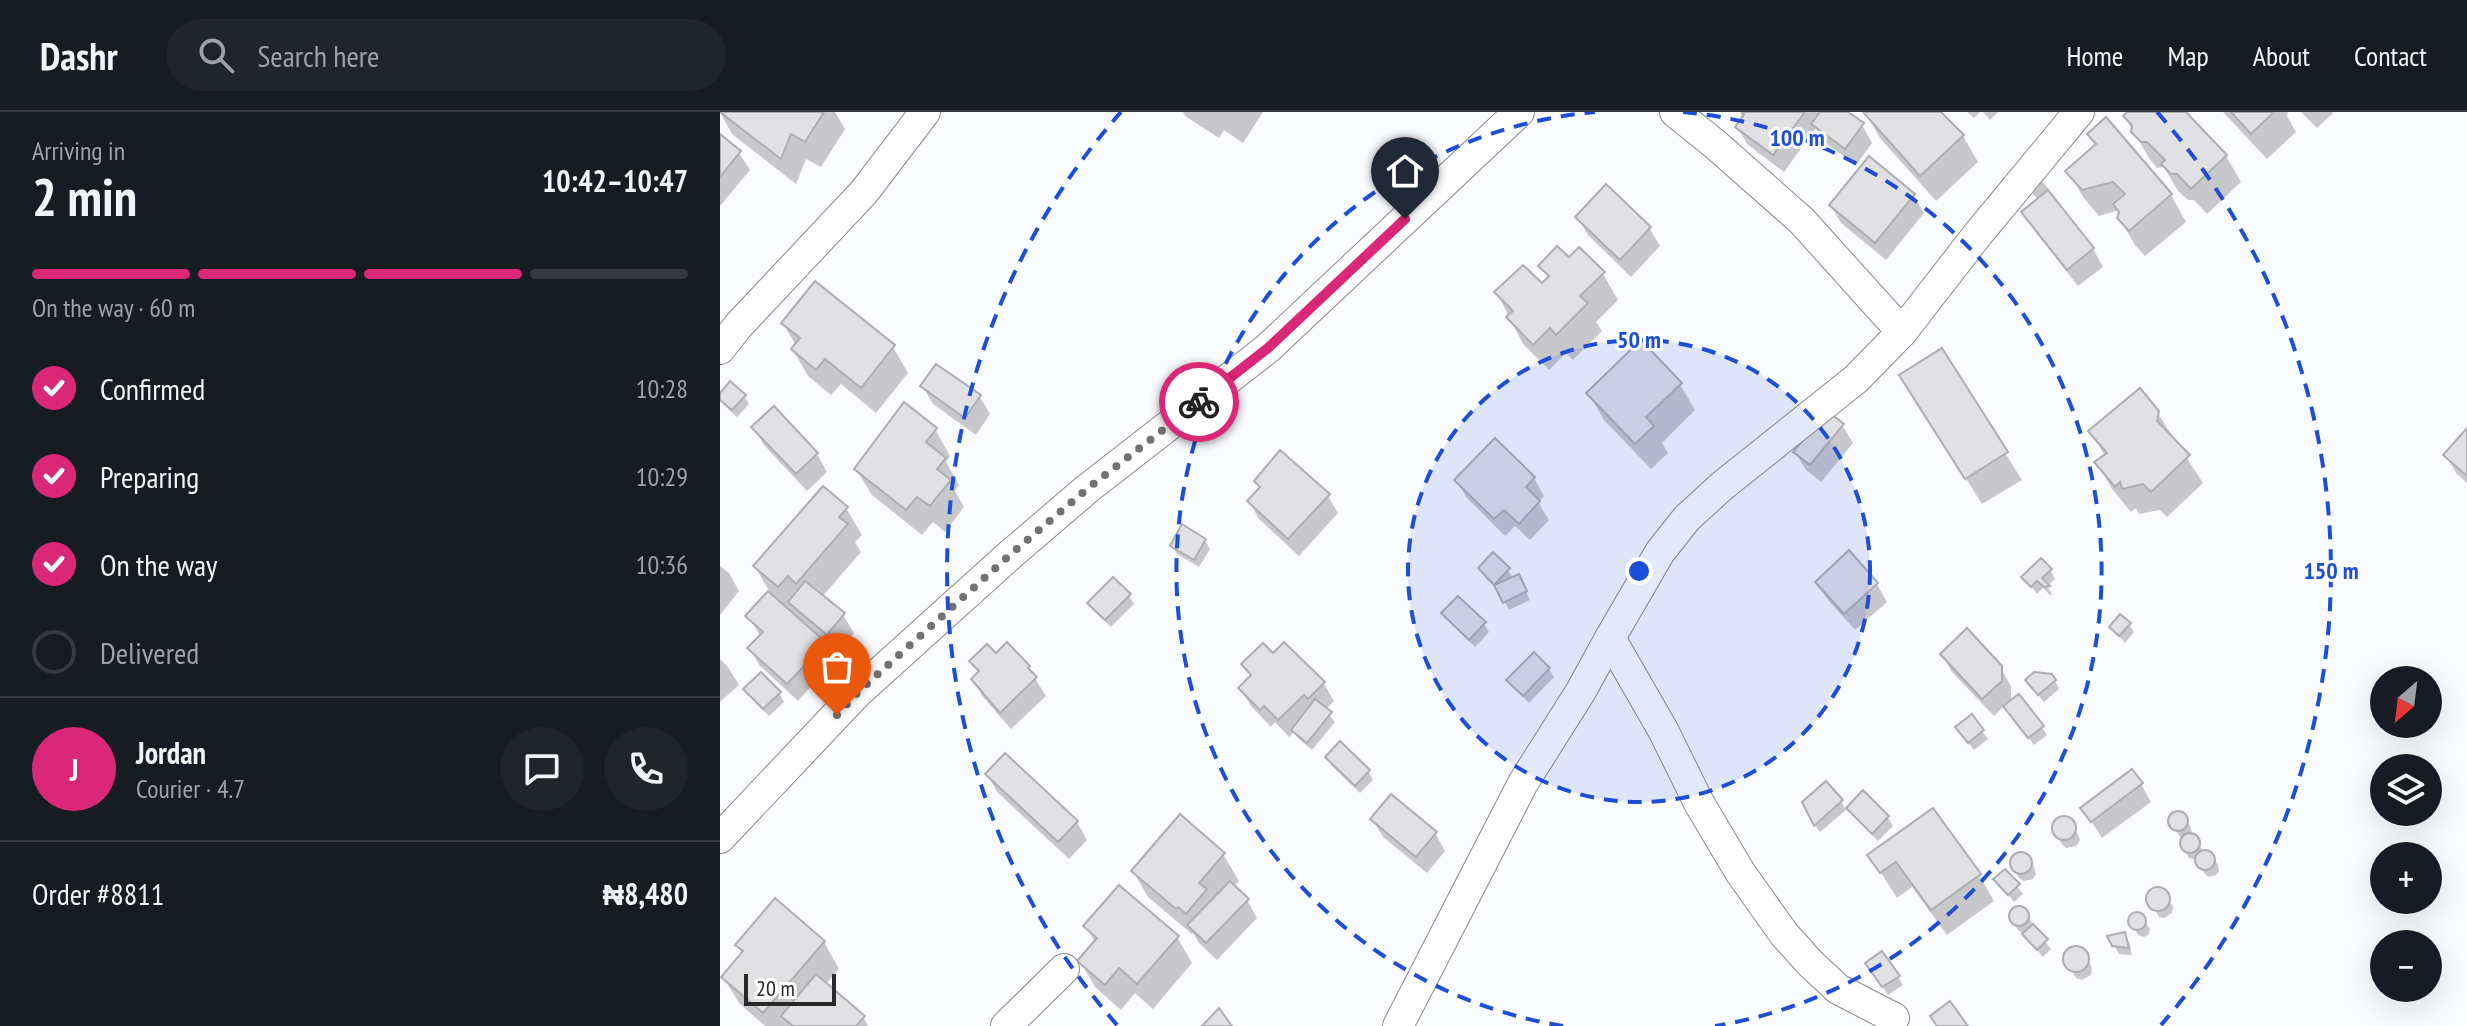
<!DOCTYPE html>
<html lang="en">
<head>
<meta charset="utf-8">
<style>
	body { margin:0; font-family:"PT Sans Narrow",sans-serif; background:#20242c; color:#f1f3f6; height:100vh; display:flex; flex-direction:column; font-size:30px; white-space:nowrap }
	* { box-sizing:border-box; margin:0 }
	p { font-size:26px; color:#9ea1a6 }
	.icon { flex:none; width:44px; height:44px; fill:none; stroke:currentColor; stroke-width:2; stroke-linecap:round; stroke-linejoin:round }
	.map { position:relative; flex:1; overflow:hidden }
	.panel { display:flex; flex-direction:column; background:#171b24; width:720px }
	.panel>* { flex:none }
	.needle { width:52px; rotate:208deg }
	.controls { position:absolute; left:1650px; top:554px; display:grid; gap:16px }
	.controls a { display:grid; place-items:center; width:72px; height:72px; border-radius:50%; background:#171b24; box-shadow:0 8px 32px #0002; font-size:40px }
	.scale { position:absolute; left:24px; bottom:20px; width:92px; box-sizing:border-box; padding-left:8px; border:4px solid #29292a; border-top:0; font-size:22px; line-height:28px; white-space:nowrap; color:#29292a; -webkit-text-stroke:6px #fff; paint-order:stroke }
	.pin { position:absolute; display:grid; place-items:center; width:68px; height:68px; color:#fff; margin:-82px -34px; border-radius:50% 50% 50% 0; rotate:-45deg; box-shadow:0 0 8px #0007 }
	.pin .icon { rotate:45deg }
	.courier { position:absolute; display:grid; place-items:center; width:80px; height:80px; margin:-40px; border:6px solid #db2777; border-radius:50%; background:#fff; color:#222; box-shadow:0 2px 10px #0007 }
	.head em { font-style:normal; font-weight:700 }
	.head div { display:flex; flex-direction:column-reverse }
	.head { display:flex; align-items:center; justify-content:space-between; height:136px; padding:0 32px }
	h1 { font-size:52px; font-weight:700; line-height:60px }
	.bar { display:grid; grid-template-columns:repeat(4,1fr); gap:12px 8px; align-content:center; height:96px; padding:0 32px }
	.bar i { height:10px; border-radius:6px; background:#363941 }
	.bar .active { background:#db2777 }
	.bar p { grid-column:span 4 }
	.line { display:flex; align-items:center; gap:20px; padding:0 32px; border-top:2px solid #363941 }
	.line div { flex:1 }
	.round { display:grid; place-items:center; flex:none; width:84px; height:84px; border-radius:42px; background:#20242c }
	ol { padding:0 32px; list-style:none }
	li { display:flex; align-items:center; gap:24px; height:88px }
	li p { margin-inline-start:auto }
	li .icon { padding:8px; border-radius:50%; background:#db2777; color:#fff; stroke-width:4 }
	li:last-child { color:#9ea1a6 }
	li i { width:44px; height:44px; border:4px solid #363941; border-radius:50% }
	header { display:flex; align-items:center; gap:48px; box-sizing:border-box; height:112px; padding:0 40px; background:#171b24; border-bottom:2px solid #363941 }
	header strong { font-size:38px }
	nav { display:flex; gap:44px; margin-inline-start:auto; font-size:28px }
	.search { width:560px; height:72px; background:#20242c; display:flex; align-items:center; gap:20px; box-sizing:border-box; padding:0 28px; border-radius:44px; color:#9ea1a6; font-size:30px }
	main { display:flex; flex:1; min-height:0 }
	.map>svg:first-child { display:block }
	.shadow { fill:#0003 }
	.building { fill:#e1e1e4; stroke:#aeaeb2; stroke-width:2 }
	.lines { fill:none; stroke-linecap:round; stroke-linejoin:round }
	.street-casing { stroke:#898a8d; stroke-width:32 }
	.street { stroke:#fff; stroke-width:30 }
	.done { stroke:#727274; stroke-width:8; stroke-dasharray:0 14.4 }
	.route { stroke:#db2777; stroke-width:10 }
	.ring { fill:none; stroke:#1d4ed8; stroke-width:4; stroke-dasharray:14 10 }
	.centre { fill:#1d4ed8; stroke:#fff; stroke-width:4 }
	.ring-label { font-size:24px; text-anchor:middle; font-weight:bold; fill:#1d4ed8; stroke:#fff; stroke-width:6; stroke-linejoin:round; paint-order:stroke }
</style>
</head>
<body>
<header>
<strong>Dashr</strong>
<div class="search"><svg class="icon" aria-label="search" viewBox="0 0 24 24"><circle cx="10" cy="10" r="6"/><path d="M15 15l6 6"/></svg>Search here</div>
<nav><a>Home</a><a>Map</a><a>About</a><a>Contact</a></nav>
</header>
<main>
<section class="panel">
<div class="head"><div><h1>2 min</h1><p>Arriving in</p></div><em>10:42–10:47</em></div>
<div class="bar"><i class="active"></i><i class="active"></i><i class="active"></i><i></i><p>On the way · 60 m</p></div>
<ol>
<li><svg class="icon" aria-label="check" viewBox="0 0 24 24"><path d="M5 12l5 5 9-10"/></svg>Confirmed<p>10:28</p></li>
<li><svg class="icon" aria-label="check" viewBox="0 0 24 24"><path d="M5 12l5 5 9-10"/></svg>Preparing<p>10:29</p></li>
<li><svg class="icon" aria-label="check" viewBox="0 0 24 24"><path d="M5 12l5 5 9-10"/></svg>On the way<p>10:36</p></li>
<li><i></i>Delivered</li>
</ol>
<div class="line" style="height:144px"><b class="round" style="background:#db2777;color:#fff">J</b><div><b>Jordan</b><p>Courier · 4.7</p></div><a class="round"><svg class="icon" aria-label="chat" viewBox="0 0 24 24"><path d="M4 5h16v11H9l-5 4z"/></svg></a><a class="round"><svg class="icon" aria-label="phone" viewBox="0 0 24 24"><path d="M5 4h4l2 5-3 2q2 4 5 5l2-3 5 2v4C11 20 4 13 5 4z"/></svg></a></div>
<div class="line" style="height:104px"><div>Order #8811</div><b>₦8,480</b></div>
</section>
<div class="map">
<svg width="1747" height="914" viewBox="0 0 1747 914">
	<rect width="100%" height="100%" fill="#fafbfe"/>
	<g class="shadow">
		<polygon points="0,0 115,0 125,17 101,55 86,47 76,72 12,22"/>
		<polygon points="463,0 543,0 523,31 504,18 499,26 465,4"/>
		<polygon points="1020,0 1125,0 1142,13 1152,31 1136,53 1104,30 1096,16 1064,60 1028,33 1017,15 1023,6"/>
		<polygon points="1145,0 1218,0 1243,24 1258,50 1216,89 1160,26"/>
		<polygon points="1247,0 1260,0 1254,6"/>
		<polygon points="1263,0 1278,0 1270,8"/>
		<polygon points="1410,0 1463,0 1506,44 1521,70 1487,102 1474,88 1468,88 1458,79 1444,55 1437,56 1429,46 1405,5"/>
		<polygon points="1503,0 1568,0 1567,4 1576,20 1547,47"/>
		<polygon points="1581,0 1612,0 1613,1 1597,16"/>
		<polygon points="1386,8 1451,83 1466,110 1425,144 1415,133 1399,106 1399,98 1379,104 1363,85 1348,59 1377,34 1370,22"/>
		<polygon points="0,25 19,41 30,58 0,94"/>
		<polygon points="1149,47 1194,84 1204,101 1166,148 1121,111 1111,94"/>
		<polygon points="1315,65 1324,71 1373,137 1383,155 1358,174 1314,118 1303,100 1319,88 1313,82 1308,74"/>
		<polygon points="886,75 930,117 940,134 911,165 868,123 857,105"/>
		<polygon points="849,148 883,162 898,188 876,210 882,219 853,248 846,241 829,258 803,232 777,181 822,174 829,167 821,154"/>
		<polygon points="63,211 173,235 188,261 156,301 121,272 111,283 88,264 73,238 76,234"/>
		<polygon points="1221,239 1302,368 1262,392 1197,289"/>
		<polygon points="960,272 975,298 942,331 948,341 931,357 884,308 869,282"/>
		<polygon points="203,275 260,285 270,302 256,323 213,292"/>
		<polygon points="0,284 24,284 29,292 17,305 4,293"/>
		<polygon points="54,297 97,342 107,360 87,379 44,333 33,315"/>
		<polygon points="1437,300 1483,371 1447,405 1440,398 1419,402 1416,396 1411,400 1392,377 1377,351 1385,344 1371,319"/>
		<polygon points="1122,313 1133,331 1101,370 1086,358 1075,340"/>
		<polygon points="215,317 230,344 226,350 239,373 235,379 244,395 225,420 213,410 202,423 152,383 136,357"/>
		<polygon points="1747,319 1747,371 1736,361 1726,343"/>
		<polygon points="775,329 814,366 824,384 818,390 829,408 810,428 795,414 785,424 747,386 736,368"/>
		<polygon points="536,369 608,384 618,401 579,444 539,407 529,389 541,377"/>
		<polygon points="126,396 142,423 135,430 141,440 102,485 123,503 134,521 118,539 105,529 119,553 98,576 94,571 78,589 40,554 30,537 41,525 28,504 50,480 35,455"/>
		<polygon points="485,428 490,437 479,455 457,442 452,434"/>
		<polygon points="0,454 9,461 19,479 0,503"/>
		<polygon points="760,457 788,458 793,466 803,472 810,488 789,498 779,479 765,465"/>
		<polygon points="1330,458 1335,467 1327,474 1332,482 1330,483 1323,476 1317,482 1304,465"/>
		<polygon points="1097,470 1157,472 1167,490 1135,518 1108,488"/>
		<polygon points="409,484 414,492 391,515 375,500 370,491"/>
		<polygon points="724,501 764,512 769,520 755,535 729,509"/>
		<polygon points="1409,512 1414,520 1405,531 1392,516"/>
		<polygon points="564,533 604,572 614,589 605,598 615,610 592,638 578,626 574,620 569,625 555,610 551,615 531,594 520,576 531,565 524,552 553,544"/>
		<polygon points="1222,542 1280,555 1291,574 1291,590 1322,615 1327,623 1314,633 1285,593 1274,604 1232,560"/>
		<polygon points="276,543 308,555 326,584 291,617 263,585 253,567 259,561 252,550"/>
		<polygon points="0,547 8,555 19,573 0,590"/>
		<polygon points="829,557 834,565 809,591 794,576 789,568"/>
		<polygon points="1307,569 1335,569 1339,577 1324,590"/>
		<polygon points="26,577 59,581 64,590 49,604 31,586"/>
		<polygon points="1251,605 1268,627 1254,638 1243,624"/>
		<polygon points="607,645 648,659 653,668 640,681 612,654"/>
		<polygon points="267,663 357,710 367,728 349,747 278,681"/>
		<polygon points="1421,672 1431,690 1382,726 1363,696"/>
		<polygon points="1143,681 1168,706 1173,714 1158,729 1133,704 1128,696"/>
		<polygon points="1121,689 1126,698 1100,720 1095,713"/>
		<polygon points="1213,699 1259,763 1274,789 1227,823 1192,775 1177,786 1150,743"/>
		<polygon points="1455,702 1460,702 1466,706 1471,716 1472,723 1485,741 1492,744 1498,753 1499,759 1496,763 1489,765 1485,762 1478,748 1469,746 1464,736 1462,727 1450,711 1451,706"/>
		<polygon points="1346,706 1352,709 1360,728 1356,734 1346,736 1341,731 1334,716 1339,707"/>
		<polygon points="653,708 715,721 725,739 707,761 663,725"/>
		<polygon points="503,742 519,769 513,775 527,788 537,806 497,848 479,831 473,821 472,822 428,785 413,759"/>
		<polygon points="1302,742 1307,744 1313,753 1316,762 1313,767 1304,769 1299,766 1294,757 1293,748 1296,743"/>
		<polygon points="1285,759 1303,782 1294,790 1276,767"/>
		<polygon points="1438,777 1444,779 1453,795 1452,801 1444,806 1439,805 1429,787 1433,779"/>
		<polygon points="1301,796 1306,799 1314,815 1331,837 1323,845 1305,823 1298,818 1292,809 1291,803 1296,797"/>
		<polygon points="1417,802 1421,804 1430,817 1429,822 1424,825 1418,823 1411,810 1413,804"/>
		<polygon points="366,814 457,825 472,851 433,897 415,881 401,898 375,875 360,849 375,831"/>
		<polygon points="1404,822 1409,830 1412,843 1399,842 1390,825"/>
		<polygon points="104,830 119,857 105,873 143,905 148,914 45,914 19,891 3,865 23,842 17,833"/>
		<polygon points="1357,837 1364,839 1372,856 1371,863 1362,868 1356,866 1346,847 1350,838"/>
		<polygon points="1153,860 1178,865 1183,873 1168,883"/>
	</g>
	<g class="building">
		<polygon points="0,0 104,0 85,30 71,22 61,47"/>
		<polygon points="1022,0 1085,0 1053,43 1015,15 1024,2"/>
		<polygon points="1100,0 1128,0 1144,11 1125,37 1091,12"/>
		<polygon points="1143,0 1221,0 1244,23 1200,64"/>
		<polygon points="1407,0 1466,0 1507,43 1471,77 1457,62 1451,62 1441,52 1445,48 1427,30 1421,30 1411,20 1412,13 1403,4"/>
		<polygon points="1511,0 1554,0 1531,22"/>
		<polygon points="1386,5 1452,82 1409,119 1397,106 1399,100 1393,92 1405,82 1393,70 1362,78 1345,59 1376,32 1367,22"/>
		<polygon points="0,22 21,39 0,65"/>
		<polygon points="1149,44 1195,82 1155,131 1109,93"/>
		<polygon points="886,72 931,115 900,148 855,105"/>
		<polygon points="1328,78 1374,136 1347,158 1301,100"/>
		<polygon points="837,134 849,145 859,135 885,160 860,184 868,191 836,223 830,216 813,233 786,205 793,199 774,180 803,153 822,171 829,164 818,154"/>
		<polygon points="95,169 175,233 141,276 105,247 96,258 71,237 80,226 61,211"/>
		<polygon points="921,228 962,271 926,305 934,314 915,332 866,281"/>
		<polygon points="1222,236 1288,340 1245,367 1179,263"/>
		<polygon points="216,252 261,283 245,306 200,274"/>
		<polygon points="10,269 26,283 12,298 0,288 0,281"/>
		<polygon points="1420,276 1439,299 1437,309 1470,343 1431,380 1423,372 1402,377 1400,370 1395,375 1374,350 1387,341 1368,319"/>
		<polygon points="184,290 217,316 206,330 226,346 217,357 231,368 210,394 197,385 186,398 134,357"/>
		<polygon points="54,294 98,341 76,362 31,315"/>
		<polygon points="1107,299 1124,312 1090,353 1073,340"/>
		<polygon points="1747,316 1747,364 1723,343"/>
		<polygon points="775,326 815,365 806,375 820,389 799,412 784,398 774,407 734,368"/>
		<polygon points="560,338 610,382 568,427 527,389 540,375 534,369"/>
		<polygon points="103,374 128,395 119,405 128,412 76,472 68,464 58,475 33,454"/>
		<polygon points="462,412 486,427 474,448 450,434"/>
		<polygon points="1129,438 1158,471 1124,502 1095,470"/>
		<polygon points="773,440 790,456 774,473 758,456"/>
		<polygon points="1321,446 1332,457 1322,466 1330,474 1324,475 1317,469 1311,475 1301,465"/>
		<polygon points="799,462 807,479 783,491 774,473"/>
		<polygon points="393,465 411,482 385,508 367,491"/>
		<polygon points="85,469 125,501 107,523 68,490"/>
		<polygon points="48,479 110,534 87,559 83,555 67,572 27,536 43,520 25,504"/>
		<polygon points="738,484 766,510 749,528 721,501"/>
		<polygon points="1400,502 1411,511 1399,524 1389,515"/>
		<polygon points="1247,516 1282,554 1282,569 1262,587 1220,542"/>
		<polygon points="287,530 310,554 308,556 317,565 280,601 251,567 259,559 249,549 267,532 276,541"/>
		<polygon points="564,530 605,570 588,587 584,583 558,608 544,594 540,598 518,576 531,563 521,552 543,531 553,541"/>
		<polygon points="814,540 830,556 803,584 786,568"/>
		<polygon points="41,560 61,580 43,597 23,577"/>
		<polygon points="1314,560 1332,562 1336,568 1318,583 1305,568"/>
		<polygon points="1299,582 1324,614 1308,626 1283,594"/>
		<polygon points="595,587 612,600 587,631 571,618"/>
		<polygon points="1252,602 1264,618 1248,631 1235,615"/>
		<polygon points="620,629 650,658 635,674 605,645"/>
		<polygon points="285,641 358,709 338,730 265,662"/>
		<polygon points="1412,657 1423,671 1371,710 1360,696"/>
		<polygon points="1106,669 1123,688 1094,714 1082,690"/>
		<polygon points="1143,678 1169,704 1152,722 1126,696"/>
		<polygon points="671,682 717,720 696,745 650,707"/>
		<polygon points="1213,696 1261,762 1211,798 1176,750 1160,761 1147,743"/>
		<circle cx="1458" cy="709" r="10"/>
		<polygon points="460,702 505,741 479,771 487,777 466,802 458,795 456,797 411,759"/>
		<circle cx="1344" cy="716" r="12"/>
		<circle cx="1470" cy="731" r="10"/>
		<circle cx="1485" cy="748" r="10"/>
		<circle cx="1301" cy="751" r="11"/>
		<polygon points="1285,757 1300,772 1288,783 1273,767"/>
		<polygon points="510,769 529,787 486,831 467,813"/>
		<polygon points="399,773 459,824 417,872 399,856 385,873 357,849 377,826 363,814"/>
		<circle cx="1438" cy="787" r="12"/>
		<polygon points="55,786 105,829 43,901 1,865 23,839 15,833"/>
		<circle cx="1299" cy="804" r="10"/>
		<circle cx="1417" cy="809" r="9"/>
		<polygon points="1313,812 1328,827 1317,838 1302,822"/>
		<polygon points="1405,820 1409,836 1392,834 1387,824"/>
		<circle cx="1356" cy="847" r="13"/>
		<polygon points="1162,839 1180,864 1162,875 1145,851"/>
		<polygon points="96,862 145,904 136,914 73,914 61,904"/>
		<polygon points="1230,889 1248,914 1217,914 1210,904"/>
		<polygon points="499,896 512,914 482,914"/>
	</g>
	<g class="lines">
		<g class="street-casing">
			<g id="street">
				<polyline points="955,0 996,33 1082,109 1182,220"/>
				<polyline points="0,237 18,214 144,80 205,0"/>
				<polyline points="890,526 943,618 979,691 1020,760 1064,822 1090,851 1118,877 1174,906"/>
				<polyline points="0,726 138,580 291,442 367,377 548,236 799,0"/>
				<polyline points="286,914 344,857"/>
				<polyline points="678,914 803,671 861,579 890,526 940,440 967,406 1002,374 1136,267 1182,220 1258,122 1359,0"/>
			</g>
		</g>
		<use href="#street" class="street"/>
	</g>
	<g class="lines">
		<polyline class="done" points="117,603 138,580 291,442 367,377 479,290"/>
		<polyline class="route" points="479,290 548,236 685,107"/>
	</g>
	<circle cx="919" cy="459" r="231" fill="#1d4ed8" fill-opacity=".12"/>
	<g class="ring">
		<circle cx="919" cy="459" r="231"/>
		<path d="M843 914A461 461 0 0 1 875 0M963 0A461 461 0 0 1 995 914"/>
		<path d="M397 913A692 692 0 0 1 401 0M1437 0A692 692 0 0 1 1441 913"/>
	</g>
	<circle cx="919" cy="459" r="12" class="centre"/>
	<g class="ring-label">
		<text x="1077" y="34">100 m</text>
		<text x="919" y="236">50 m</text>
		<text x="1611" y="467">150 m</text>
	</g>
</svg>
<div class="controls">
<a><svg class="needle" viewBox="-14 -14 28 28"><path d="M0-13l5 13h-10z" fill="#e53935"/><path d="M0 13l5-13h-10z" fill="#9ea1a6"/></svg></a>
<a><svg class="icon" aria-label="layers" viewBox="0 0 24 24"><path d="M12 4l9 5-9 5-9-5zM3 14l9 5 9-5"/></svg></a>
<a>+</a>
<a>−</a>
</div>
<div class="scale">20 m</div>
<div class="pin" style="left:117px;top:603px;background:#ea580c"><svg class="icon" aria-label="bag" viewBox="0 0 24 24"><path d="M5 8h14l-1 12H6zM9 8a3 3 0 0 1 6 0"/></svg></div>
<div class="pin" style="left:685px;top:107px;background:#1f2937"><svg class="icon" aria-label="home" viewBox="0 0 24 24"><path d="M3 11l9-7 9 7M6 9v11h12V9"/></svg></div>
<div class="courier" style="left:479px;top:290px"><svg class="icon" aria-label="bike" viewBox="0 0 24 24"><circle cx="6" cy="16" r="4"/><circle cx="18" cy="16" r="4"/><path d="M6 16l4-8h5l3 8M10 8l3 8H6M13 5h3"/></svg></div>
</div>
</main>
</body>
</html>
